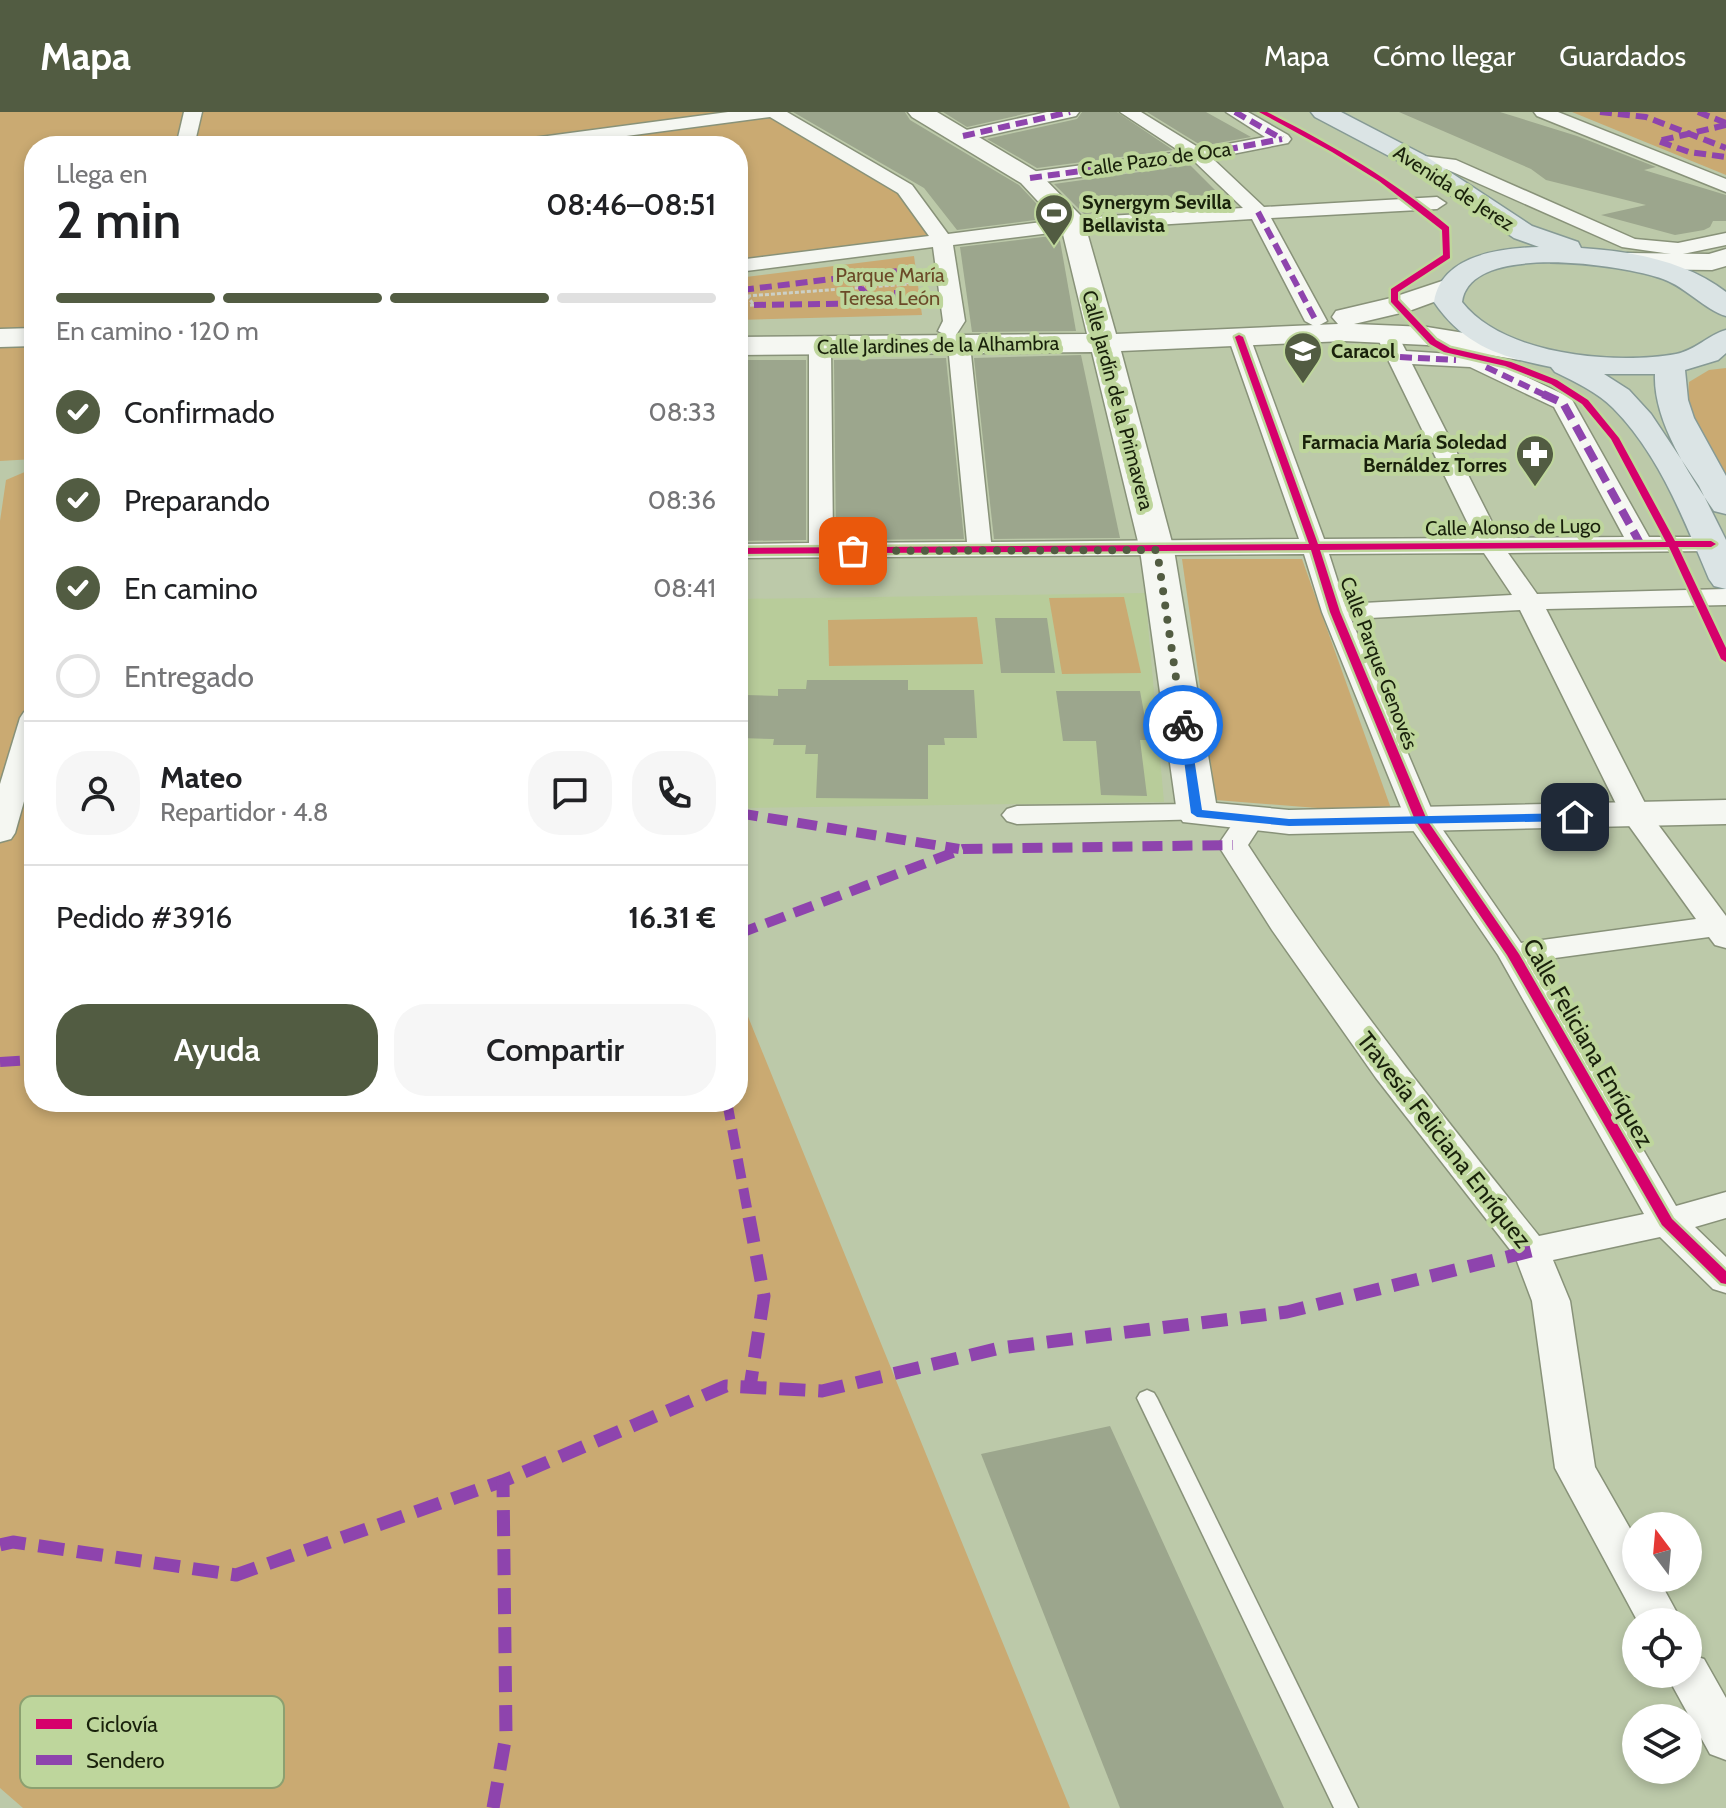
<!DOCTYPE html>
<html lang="es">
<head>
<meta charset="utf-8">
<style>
	body { margin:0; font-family:Cabin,sans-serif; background:#f6f6f6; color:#202124; height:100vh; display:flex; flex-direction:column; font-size:30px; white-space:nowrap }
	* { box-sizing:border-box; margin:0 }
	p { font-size:26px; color:#757577 }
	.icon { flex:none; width:44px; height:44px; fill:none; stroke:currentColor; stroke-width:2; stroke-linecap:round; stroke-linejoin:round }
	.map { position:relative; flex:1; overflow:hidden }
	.sheet { position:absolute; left:24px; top:24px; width:724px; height:976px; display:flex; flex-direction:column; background:#fff; border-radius:32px; box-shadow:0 4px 12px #0003 }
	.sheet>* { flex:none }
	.needle { width:52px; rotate:344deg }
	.buttons { position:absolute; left:1622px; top:1400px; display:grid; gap:16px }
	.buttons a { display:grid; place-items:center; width:80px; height:80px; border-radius:50%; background:#fff; box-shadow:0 4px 12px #0003; font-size:40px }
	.pin { position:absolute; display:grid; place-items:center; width:68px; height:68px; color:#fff; margin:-34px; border-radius:16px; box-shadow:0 4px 12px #0006 }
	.courier { position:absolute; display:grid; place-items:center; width:80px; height:80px; margin:-40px; border:6px solid #1a73e8; border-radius:50%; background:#fff; color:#222; box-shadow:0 2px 10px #0007 }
	.headline em { font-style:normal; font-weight:600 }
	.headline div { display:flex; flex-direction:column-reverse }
	.headline { display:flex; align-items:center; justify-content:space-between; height:136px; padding:0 32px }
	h1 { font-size:52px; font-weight:600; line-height:60px }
	.bar { display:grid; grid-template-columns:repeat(4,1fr); gap:12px 8px; align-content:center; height:96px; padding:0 32px }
	.bar i { height:10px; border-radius:6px; background:#e0e0e0 }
	.bar .on { background:#525c42 }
	.bar p { grid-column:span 4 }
	.line { display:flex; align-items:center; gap:20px; padding:0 32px; border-top:2px solid #e0e0e0 }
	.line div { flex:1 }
	.round { display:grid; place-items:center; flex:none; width:84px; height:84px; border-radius:32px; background:#f6f6f6 }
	ol { padding:0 32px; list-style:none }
	li { display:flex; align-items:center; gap:24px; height:88px }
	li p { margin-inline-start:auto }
	li .icon { padding:8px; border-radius:50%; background:#525c42; color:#fff; stroke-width:4 }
	li:last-child { color:#757577 }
	li i { width:44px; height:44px; border:4px solid #e0e0e0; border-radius:50% }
	.button { display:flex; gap:16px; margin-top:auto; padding:16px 32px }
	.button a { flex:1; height:92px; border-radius:32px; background:#525c42; color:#fff; font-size:32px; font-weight:600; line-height:92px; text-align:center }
	.button a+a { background:#f6f6f6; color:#202124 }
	header { display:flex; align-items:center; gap:48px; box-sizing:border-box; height:112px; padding:0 40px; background:#525c42; color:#fff }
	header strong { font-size:38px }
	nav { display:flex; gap:44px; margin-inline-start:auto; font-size:28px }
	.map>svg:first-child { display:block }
	.built { fill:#b8cc9a }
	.green { fill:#caaa72 }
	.building { fill:#9ca68d }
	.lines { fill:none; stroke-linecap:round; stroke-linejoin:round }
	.lane-casing { stroke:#889279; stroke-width:3 }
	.street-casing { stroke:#889279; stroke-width:3 }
	.secondary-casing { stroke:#889279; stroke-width:3 }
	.primary-casing { stroke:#869a95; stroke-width:3 }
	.path { stroke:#ccd0c6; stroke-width:3; stroke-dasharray:4 2; stroke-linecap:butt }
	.lane { fill:#f5f7f2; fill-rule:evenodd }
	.street { fill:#f5f7f2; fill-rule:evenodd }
	.secondary { fill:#f5f7f2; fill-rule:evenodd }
	.primary { fill:#dbe4e5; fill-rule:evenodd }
	.quiet-far3 { stroke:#8e44ad; stroke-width:6; stroke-dasharray:12 6; stroke-linecap:butt }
	.quiet-far2 { stroke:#8e44ad; stroke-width:8; stroke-dasharray:16 8; stroke-linecap:butt }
	.quiet-far1 { stroke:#8e44ad; stroke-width:10; stroke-dasharray:20 10; stroke-linecap:butt }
	.quiet { stroke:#8e44ad; stroke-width:13; stroke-dasharray:26 13; stroke-linecap:butt }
	.cycleway-casing { stroke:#bed69c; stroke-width:5 }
	.cycleway { fill:#d6006c; fill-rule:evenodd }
	.route { fill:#1a73e8 }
	.done { stroke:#525c42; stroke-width:8; stroke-dasharray:0 14.4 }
	.labels { text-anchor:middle; stroke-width:8; stroke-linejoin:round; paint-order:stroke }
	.far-street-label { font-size:20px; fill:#19210b; stroke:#bed69c }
	.far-poi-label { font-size:20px; font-weight:bold; fill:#19210b; stroke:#bed69c; text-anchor:start }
	.far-park-label { font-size:20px; fill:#6b4a28; stroke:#bed69c }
	.street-label { font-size:24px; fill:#19210b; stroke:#bed69c }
	.key { fill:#bed69c; stroke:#8ca070; stroke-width:2 }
	.key-label { font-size:22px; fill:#19210b }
</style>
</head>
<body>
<header>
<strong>Mapa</strong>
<nav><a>Mapa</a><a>Cómo llegar</a><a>Guardados</a></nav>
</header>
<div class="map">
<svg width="1726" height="1696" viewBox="0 0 1726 1696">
	<rect width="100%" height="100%" fill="#bcc9a9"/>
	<polygon class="built" points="1145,481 1164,690 747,696 738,672 738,487"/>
	<g class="green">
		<polygon points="0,0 775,0 905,77 942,128 738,154 738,34 34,34 34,347 0,349"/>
		<polygon points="1572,0 1726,0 1726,63"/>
		<polygon points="914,144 922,203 738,208 738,166"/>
		<polygon points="1726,256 1726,367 1687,297 1689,270 1709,258"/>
		<polygon points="34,356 34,990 738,990 738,880 1070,1696 23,1696 0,1676 0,409 6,368"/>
		<polygon points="1182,447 1302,447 1393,702 1216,688"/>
		<polygon points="1124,485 1141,561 1062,562 1049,486"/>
		<polygon points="977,505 983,552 829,554 828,508"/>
	</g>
	<g class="building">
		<polygon points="793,0 905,0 910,8 1019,73 1050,106 957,118 924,76"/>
		<polygon points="943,0 1033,0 967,15"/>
		<polygon points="1082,0 1117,0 1173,38 1037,56 987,27 1077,7"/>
		<polygon points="1147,0 1206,0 1251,25 1202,34"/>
		<polygon points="1399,0 1500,0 1577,24 1656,55 1644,58 1726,83 1726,109 1713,109 1710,115 1704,118 1675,123 1601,103 1646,93 1546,68 1531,57"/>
		<polygon points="1190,53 1230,93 1084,102 1054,72"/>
		<polygon points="1059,123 1076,219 972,220 960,135"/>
		<polygon points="1081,243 1120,426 994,427 974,246"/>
		<polygon points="946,246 964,427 836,428 834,248"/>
		<polygon points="738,248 806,248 806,428 738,429"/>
		<polygon points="995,506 1047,506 1055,561 1001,561"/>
		<polygon points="807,568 908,568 908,578 974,578 977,626 944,626 945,633 928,633 928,687 816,686 818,642 805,642 806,633 773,633 774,627 740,626 745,583 778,584 778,577 806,577"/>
		<polygon points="1056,579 1140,579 1149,628 1140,628 1147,684 1101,683 1096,629 1063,629"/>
		<polygon points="1110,1314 1284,1696 1120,1696 981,1342"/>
	</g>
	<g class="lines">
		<g class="lane-casing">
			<polygon id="lane" points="1147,1278 1154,1281 1157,1286 1358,1696 1334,1696 1137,1286 1140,1281"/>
		</g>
		<g class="street-casing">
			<g id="street">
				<polygon points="184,0 202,0 194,34 176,34"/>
				<polygon points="728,0 787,0 912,73 948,122 1074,106 1243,96 1194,49 1030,72 1023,70 1021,66 1023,62 1030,60 1181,40 1120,0 1141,0 1201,37 1265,25 1226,0 1248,0 1288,23 1291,27 1288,31 1212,46 1264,95 1437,85 1446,91 1437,97 1271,106 1327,209 1316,215 1305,209 1252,107 1074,118 953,133 965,209 956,223 949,225 938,219 943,209 933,135 738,160 738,148 929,124 898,81 770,5 551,34 501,34 510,29"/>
				<polygon points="1047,0 1079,0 1076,4 963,29 954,24 957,20"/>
				<polygon points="1534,0 1558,0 1726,67 1726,80 1537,4"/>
				<polygon points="1415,43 1456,48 1635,127 1678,131 1726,121 1726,133 1678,143 1622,135 1446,57 1409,52 1406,48 1409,44"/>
				<path d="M1386,215L1394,216L1406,239L1482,244L1571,286L1649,425H1711L1720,427L1723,432L1720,437L1711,439L1508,441L1537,482L1726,477V493L1546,497L1651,703L1726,804V836L1715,833L1709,825L1533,849L1676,1094L1726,1080V1106L1695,1115L1726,1145V1181L1713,1177L1660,1125L1553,1148L1570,1189L1595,1355L1636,1427V1466H1658L1682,1510H1638L1555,1356L1532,1189L1515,1144L1376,966L1272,818L1218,733L1240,701L1250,698L1260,701L1265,707L1248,733C1337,870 1437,997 1539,1124L1644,1102L1498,843L1406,708L1322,500L1304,442L738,446V432L809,431V234L820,228L831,234L833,431L967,430L948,233L959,227L970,233L991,430L1299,427L1228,225L1239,219L1250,225L1324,427L1475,426L1375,221ZM1412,252L1470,255L1554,295L1624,425L1500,426ZM1484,441L1512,483L1345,492L1329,442ZM1520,498L1622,704L1696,807L1521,831L1436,708L1351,507Z"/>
				<polygon points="34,598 34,654 15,721 11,727 0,730 0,672 20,606 24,600"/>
				<polygon points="1197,692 1207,695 1212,701 1207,707 1017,712 1007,709 1002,703 1007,697 1017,694"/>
				<polygon points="1688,1542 1704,1547 1726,1586 1726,1648 1710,1642 1666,1562 1688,1562"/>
			</g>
		</g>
		<g class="secondary-casing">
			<g id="secondary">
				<polygon points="908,0 937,0 1039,61 1083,106 1116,222 1338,212 1332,205 1336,199 1391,186 1451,166 1461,168 1465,174 1461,180 1409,199 1354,212 1427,215 1520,230 1530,233 1535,239 1530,245 1520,248 1427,233 1344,229 1121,239 1174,438 1216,691 1289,698 1726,688 1726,712 1289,722 1183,710 1177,701 1140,438 1092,240 738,243 738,225 1087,222 1061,114 1021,71 912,5"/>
				<polygon points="1726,137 1726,154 1712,158 1628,157 1618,155 1614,149 1618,143 1628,141 1709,142"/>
				<polygon points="34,216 34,234 0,235 0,217"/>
			</g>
		</g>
		<g class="primary-casing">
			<path id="primary" d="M1311,0H1341L1424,43L1532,114L1578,130L1581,136C1631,139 1686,149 1726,180V204C1705,198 1686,175 1663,167C1623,153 1470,129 1462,190C1503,243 1614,253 1676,242C1696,238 1708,223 1726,218V241L1718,248L1685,258L1688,288L1694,306L1726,364V402L1714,399C1689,362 1653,309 1655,262H1604L1629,278L1651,302L1699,374L1726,428V477L1714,474L1709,467C1684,408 1659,342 1613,296C1597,280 1575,270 1555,260L1551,255C1501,245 1464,234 1434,190C1441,143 1500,136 1539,135L1514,126L1406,53L1315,5Z"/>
		</g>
		<g class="path">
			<polyline points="906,153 908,172"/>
			<polyline points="747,184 923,171"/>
			<polyline points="738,194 754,193 740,175"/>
		</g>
		<use href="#lane" class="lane"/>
		<use href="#street" class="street"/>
		<use href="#secondary" class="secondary"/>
		<use href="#primary" class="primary"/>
		<g class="quiet-far3">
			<polyline points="1235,0 1282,27"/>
			<polyline points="1600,0 1646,5 1726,36"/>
			<polyline points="1698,0 1726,11"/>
			<polyline points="1726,13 1658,29 1689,40 1726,45"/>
			<polyline points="963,24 1070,0"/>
			<polyline points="1030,66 1198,43 1282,27"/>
			<polyline points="1258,100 1316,209"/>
			<polyline points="876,164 864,170 861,176 866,182 884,189"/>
			<polyline points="742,178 906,158"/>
			<polyline points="754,193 897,191 897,173"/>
			<polyline points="1400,245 1456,248"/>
			<polyline points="1486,255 1547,284"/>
		</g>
		<polyline class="quiet-far2" points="1543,282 1563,291 1641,433"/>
		<g class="quiet-far1">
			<polyline points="738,701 959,737"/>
			<polyline points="738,822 963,737 1233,733"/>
			<polyline points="0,950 34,948"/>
			<polyline points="723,990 728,995 749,1107"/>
		</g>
		<g class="quiet">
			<polyline points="749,1105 764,1184 750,1275"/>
			<polyline points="0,1433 13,1430 236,1463 503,1369"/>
			<polyline points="493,1696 506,1623 503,1369 726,1274 822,1279 1000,1236 1287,1200 1531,1139"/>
		</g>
		<g class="cycleway-casing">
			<path id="cycleway" d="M1259,0H1267C1332,33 1393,68 1449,115L1450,146L1398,180V188L1436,228L1450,236L1511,250L1557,268L1588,288L1619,326L1675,429H1711L1716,432L1711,435H1678L1726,536V550L1721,547L1669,435L1320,438L1340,500L1427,708L1519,842L1672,1107L1726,1159V1172L1721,1171L1662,1113L1507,843L1415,708L1330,500L1311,438L738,442V436L1309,432L1235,225L1239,223L1243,225L1318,432L1666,430L1611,327L1582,292L1551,272L1505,254L1444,240L1430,232L1391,190V177L1443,143L1442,118L1379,69L1332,40Z"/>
		</g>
		<use href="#cycleway" class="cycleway"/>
	</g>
	<polygon class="route" points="1179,610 1189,613 1202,698 1289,707 1575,701 1581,705 1575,709 1289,714 1197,705 1191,701"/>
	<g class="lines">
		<polyline class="done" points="853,439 1157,438 1183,613"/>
	</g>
	<defs>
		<g id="stadium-pin" transform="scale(2)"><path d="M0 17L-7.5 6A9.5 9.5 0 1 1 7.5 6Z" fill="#525c42" stroke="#bed69c"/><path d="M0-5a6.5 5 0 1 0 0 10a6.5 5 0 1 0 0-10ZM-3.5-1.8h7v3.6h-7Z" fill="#fff"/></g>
		<g id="school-pin" transform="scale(2)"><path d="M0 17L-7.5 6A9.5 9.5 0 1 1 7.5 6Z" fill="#525c42" stroke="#bed69c"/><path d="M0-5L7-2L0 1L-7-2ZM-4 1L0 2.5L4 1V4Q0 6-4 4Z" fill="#fff"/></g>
		<g id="pharmacy-pin" transform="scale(2)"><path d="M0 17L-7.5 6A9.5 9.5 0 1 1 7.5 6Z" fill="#525c42" stroke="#bed69c"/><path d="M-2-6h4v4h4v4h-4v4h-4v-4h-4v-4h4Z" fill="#fff"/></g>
	</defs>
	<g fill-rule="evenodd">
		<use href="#stadium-pin" x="1054" y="101"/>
		<use href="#school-pin" x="1303" y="239"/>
		<use href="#pharmacy-pin" x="1535" y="342"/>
	</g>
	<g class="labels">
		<g class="far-street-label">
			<text transform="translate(1156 47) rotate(-8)" y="7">Calle Pazo de Oca</text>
			<text transform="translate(1454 76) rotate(33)" y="7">Avenida de Jerez</text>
			<text transform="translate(938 233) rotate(-1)" y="7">Calle Jardines de la Alhambra</text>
			<text transform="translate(1118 288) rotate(75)" y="7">Calle Jardín de la Primavera</text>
			<text transform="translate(1513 415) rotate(-1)" y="7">Calle Alonso de Lugo</text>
			<text transform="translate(1379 551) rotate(69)" y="7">Calle Parque Genovés</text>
		</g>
		<g class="far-poi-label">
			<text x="1082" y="97">Synergym Sevilla<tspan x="1082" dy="23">Bellavista</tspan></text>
			<text x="1331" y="246">Caracol</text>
			<text x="1507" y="337" text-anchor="end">Farmacia María Soledad<tspan x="1507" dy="23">Bernáldez Torres</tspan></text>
		</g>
		<g class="far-park-label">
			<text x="890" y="170">Parque María<tspan x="890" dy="23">Teresa León</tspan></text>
		</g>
		<g class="street-label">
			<text transform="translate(1588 931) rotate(60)" y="8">Calle Feliciana Enríquez</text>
			<text transform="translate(1444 1028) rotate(52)" y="8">Travesía Feliciana Enríquez</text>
		</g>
	</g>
	<rect x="20" y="1584" width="264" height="92" rx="12" class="key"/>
	<rect x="36" y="1607" width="36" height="10" fill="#d6006c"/>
	<rect x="36" y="1643" width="36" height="10" fill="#8e44ad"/>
	<g class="key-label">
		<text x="86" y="1620">Ciclovía</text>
		<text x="86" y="1656">Sendero</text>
	</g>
</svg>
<div class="buttons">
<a><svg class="needle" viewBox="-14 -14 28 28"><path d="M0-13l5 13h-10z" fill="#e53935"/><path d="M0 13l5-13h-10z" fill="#757577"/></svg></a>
<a><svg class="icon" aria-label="locate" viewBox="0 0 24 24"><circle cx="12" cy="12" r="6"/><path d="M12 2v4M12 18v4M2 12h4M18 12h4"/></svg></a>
<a><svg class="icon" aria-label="layers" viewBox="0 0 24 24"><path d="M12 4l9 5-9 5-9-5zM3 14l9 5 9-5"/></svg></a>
</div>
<div class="pin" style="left:853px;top:439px;background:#ea580c"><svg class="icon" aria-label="bag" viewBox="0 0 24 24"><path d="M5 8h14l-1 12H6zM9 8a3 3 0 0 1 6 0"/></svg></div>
<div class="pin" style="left:1575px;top:705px;background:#1f2937"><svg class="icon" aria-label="home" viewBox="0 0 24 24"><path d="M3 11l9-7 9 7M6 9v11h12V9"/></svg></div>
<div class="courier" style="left:1183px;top:613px"><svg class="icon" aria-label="bike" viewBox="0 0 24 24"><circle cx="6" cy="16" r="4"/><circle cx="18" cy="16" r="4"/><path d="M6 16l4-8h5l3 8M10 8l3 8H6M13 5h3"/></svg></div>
<section class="sheet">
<div class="headline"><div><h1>2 min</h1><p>Llega en</p></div><em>08:46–08:51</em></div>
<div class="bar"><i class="on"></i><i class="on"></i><i class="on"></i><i></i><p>En camino · 120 m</p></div>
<ol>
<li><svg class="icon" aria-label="check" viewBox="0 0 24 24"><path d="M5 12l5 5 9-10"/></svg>Confirmado<p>08:33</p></li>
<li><svg class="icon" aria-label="check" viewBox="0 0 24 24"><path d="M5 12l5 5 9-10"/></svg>Preparando<p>08:36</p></li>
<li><svg class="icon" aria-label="check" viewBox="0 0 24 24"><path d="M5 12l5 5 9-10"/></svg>En camino<p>08:41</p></li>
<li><i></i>Entregado</li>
</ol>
<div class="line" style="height:144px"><a class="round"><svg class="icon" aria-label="person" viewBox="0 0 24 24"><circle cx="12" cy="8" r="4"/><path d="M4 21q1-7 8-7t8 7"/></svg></a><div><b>Mateo</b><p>Repartidor · 4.8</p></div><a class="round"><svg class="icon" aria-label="chat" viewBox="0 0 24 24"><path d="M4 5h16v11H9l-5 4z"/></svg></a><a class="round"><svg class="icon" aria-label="phone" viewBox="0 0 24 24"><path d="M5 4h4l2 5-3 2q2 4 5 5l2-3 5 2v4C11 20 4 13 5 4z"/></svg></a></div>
<div class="line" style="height:104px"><div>Pedido #3916</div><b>16.31 €</b></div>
<div class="button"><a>Ayuda</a><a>Compartir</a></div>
</section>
</div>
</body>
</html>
